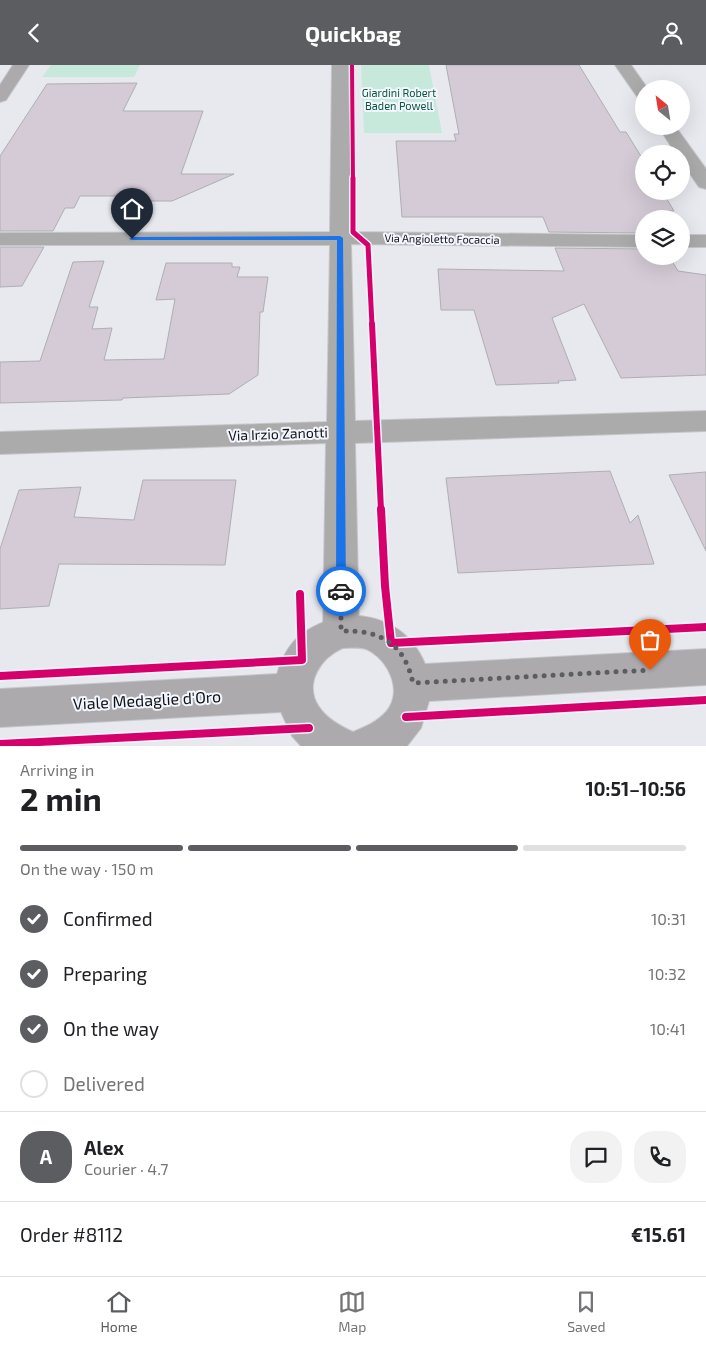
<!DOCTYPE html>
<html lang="en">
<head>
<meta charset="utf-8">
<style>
	body { margin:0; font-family:"Exo 2",sans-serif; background:#f2f2f2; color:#202124; height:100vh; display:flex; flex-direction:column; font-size:19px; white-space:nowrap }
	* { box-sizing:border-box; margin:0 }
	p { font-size:16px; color:#757577 }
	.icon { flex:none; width:28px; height:28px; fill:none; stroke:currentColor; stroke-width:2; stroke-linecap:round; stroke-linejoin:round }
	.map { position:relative; height:681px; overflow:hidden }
	.panel { display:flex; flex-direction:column; background:#fff; flex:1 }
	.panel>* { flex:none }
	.needle { width:32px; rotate:330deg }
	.fabs { position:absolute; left:635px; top:15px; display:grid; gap:10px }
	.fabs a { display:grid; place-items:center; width:55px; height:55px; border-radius:50%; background:#fff; box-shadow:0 5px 20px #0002; font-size:25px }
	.pin { position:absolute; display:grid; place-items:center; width:42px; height:42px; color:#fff; margin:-51px -21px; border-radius:50% 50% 50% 0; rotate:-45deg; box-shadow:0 0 5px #0007 }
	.pin .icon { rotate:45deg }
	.courier { position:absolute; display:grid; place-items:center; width:50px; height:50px; margin:-25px; border:4px solid #1a73e8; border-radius:50%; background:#fff; color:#222; box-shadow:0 1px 6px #0007 }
	.summary em { font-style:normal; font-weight:700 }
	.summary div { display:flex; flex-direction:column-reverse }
	.summary { display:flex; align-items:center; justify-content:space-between; height:85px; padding:0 20px }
	h1 { font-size:32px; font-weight:700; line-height:38px }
	.bar { display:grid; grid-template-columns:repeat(4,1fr); gap:8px 5px; align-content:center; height:60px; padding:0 20px }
	.bar i { height:6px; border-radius:4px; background:#e0e0e0 }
	.bar .selected { background:#5c5d61 }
	.bar p { grid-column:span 4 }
	.line { display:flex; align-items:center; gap:12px; padding:0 20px; border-top:1px solid #e0e0e0 }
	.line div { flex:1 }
	.round { display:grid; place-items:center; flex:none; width:52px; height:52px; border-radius:20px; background:#f2f2f2 }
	ol { padding:0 20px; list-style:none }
	li { display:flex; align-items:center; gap:15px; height:55px }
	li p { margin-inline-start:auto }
	li .icon { padding:5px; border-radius:50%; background:#5c5d61; color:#fff; stroke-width:4 }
	li:last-child { color:#757577 }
	li i { width:28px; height:28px; border:2px solid #e0e0e0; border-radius:50% }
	header { display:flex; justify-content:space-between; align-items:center; height:65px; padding:0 20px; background:#5c5d61; color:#fff; font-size:22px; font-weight:700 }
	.menu { display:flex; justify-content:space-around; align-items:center; height:70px; border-top:1px solid #e0e0e0; background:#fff; font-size:14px; color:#757577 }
	.menu a { display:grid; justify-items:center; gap:2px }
	.menu .selected { color:#5c5d61 }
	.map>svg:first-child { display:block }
	.green { fill:#c6e9db }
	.building { fill:#d4cbd6; stroke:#afaeb2 }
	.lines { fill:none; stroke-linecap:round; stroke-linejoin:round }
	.street-casing { stroke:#c6c7cb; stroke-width:2 }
	.secondary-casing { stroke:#c6c7cb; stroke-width:2 }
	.street { fill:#acabac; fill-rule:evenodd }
	.secondary { fill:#acaaac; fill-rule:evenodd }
	.cycleway-far3-casing { stroke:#f3f6fe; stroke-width:5.5 }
	.cycleway-far2-casing { stroke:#f3f6fe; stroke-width:8 }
	.cycleway-far1-casing { stroke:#f3f6fe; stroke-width:9 }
	.cycleway-casing { stroke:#f3f6fe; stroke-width:11 }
	.cycleway-far3 { stroke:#d6006c; stroke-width:4 }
	.cycleway-far2 { stroke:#d6006c; stroke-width:5 }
	.cycleway-far1 { stroke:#d6006c; stroke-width:6 }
	.cycleway { stroke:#d6006c; stroke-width:8 }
	.route { fill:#1a73e8 }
	.done { stroke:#5c5d61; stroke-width:5; stroke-dasharray:0 9 }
	.labels { text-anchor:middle; stroke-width:4; stroke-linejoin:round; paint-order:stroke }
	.far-park-label { font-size:11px; fill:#06573b; stroke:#f3f6fe }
	.far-street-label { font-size:11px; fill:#101114; stroke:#f3f6fe }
	.street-label { font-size:14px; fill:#101114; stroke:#f3f6fe }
	.near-street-label { font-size:16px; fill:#101114; stroke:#f3f6fe }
</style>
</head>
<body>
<header><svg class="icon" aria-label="back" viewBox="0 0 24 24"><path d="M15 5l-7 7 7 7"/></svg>Quickbag<svg class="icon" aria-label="person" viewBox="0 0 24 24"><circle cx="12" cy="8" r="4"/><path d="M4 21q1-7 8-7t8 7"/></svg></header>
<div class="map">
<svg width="706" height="681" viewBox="0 0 706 681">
	<rect width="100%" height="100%" fill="#e8e9ef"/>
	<g class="green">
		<polygon points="51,0 140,0 134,12 42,12"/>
		<polygon points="361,0 429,0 442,68 364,68"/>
	</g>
	<g class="building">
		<polygon points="446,0 579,0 620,67 626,67 644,96 644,126 662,126 674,146 662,146 665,151 646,151 648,154 644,154 644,168 549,167 543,152 402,152 396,76 456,76 454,69 459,69"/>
		<polygon points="137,18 123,46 203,46 181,109 234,109 172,136 122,136 117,131 80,131 74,143 65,143 53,166 0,166 0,91 47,19"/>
		<polygon points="0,182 44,182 22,221 0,222"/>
		<polygon points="555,183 644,184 644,191 669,191 678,206 706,210 706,310 621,313 584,239 552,253 576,315 558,316 559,318 496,320 474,245 441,245 438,204 564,206"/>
		<polygon points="104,196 89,242 98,242 92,264 112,263 104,295 164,294 175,234 156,235 166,198 232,198 232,202 240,202 237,212 268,212 263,247 260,247 258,310 229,329 123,333 122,335 0,338 0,297 40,296 73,197"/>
		<polygon points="610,406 630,458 638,450 654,499 458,508 446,413"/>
		<polygon points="706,407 706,486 669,410"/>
		<polygon points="143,415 236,415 225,500 59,499 49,541 0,544 0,484 19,425 81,422 74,452 134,455"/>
	</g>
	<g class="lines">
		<g class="street-casing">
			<g id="street">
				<polygon points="332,0 348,0 351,167 644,170 644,182 351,179 355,356 706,346 706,366 355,378 359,566 354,578 341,583 328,578 323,566 326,378 0,389 0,367 327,357 330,180 0,180 0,168 330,167"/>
				<polygon points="615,0 631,0 648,24 644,24 644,35 638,33"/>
				<polygon points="658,61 675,61 706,104 706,124 699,122 681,96 681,89 676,89"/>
				<rect x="681" y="170" width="25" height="12"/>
			</g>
		</g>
		<g class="secondary-casing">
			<g id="secondary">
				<polygon points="13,0 29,0 6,35 0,37 0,20"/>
				<path d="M343,550C381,550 410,563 425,599L706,584V620L429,636L421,663L407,681H301L292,671L281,647L0,662V624L277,609C289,570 308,562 343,550ZM343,583C352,583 363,581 370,586C390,598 403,627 386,647C377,657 365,662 353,667C340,661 327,654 319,642C303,619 321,592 343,583Z"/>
			</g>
		</g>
		<use href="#street" class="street"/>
		<use href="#secondary" class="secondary"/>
		<g class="cycleway-far3-casing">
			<polyline id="cycleway-far3" points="352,0 353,114"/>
		</g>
		<g class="cycleway-far2-casing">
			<polyline id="cycleway-far2" points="353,113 353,167 368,180 372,260"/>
		</g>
		<g class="cycleway-far1-casing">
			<polyline id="cycleway-far1" points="372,259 381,445"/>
		</g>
		<g class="cycleway-casing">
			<g id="cycleway">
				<polyline points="381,444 385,521 391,578 706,562"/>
				<polyline points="0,611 302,595 300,529"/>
				<polyline points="406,652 706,635"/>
				<polyline points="0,679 309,663"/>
			</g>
		</g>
		<use href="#cycleway-far3" class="cycleway-far3"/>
		<use href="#cycleway-far2" class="cycleway-far2"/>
		<use href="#cycleway-far1" class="cycleway-far1"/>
		<use href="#cycleway" class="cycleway"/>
	</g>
	<polygon class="route" points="340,171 343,173 346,526 341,531 336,526 337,175 132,175 129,174 132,172"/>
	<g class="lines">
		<path class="done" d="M341,526V566C381,565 404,578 413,618L650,605"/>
	</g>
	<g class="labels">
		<g class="far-park-label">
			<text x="399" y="32">Giardini Robert<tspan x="399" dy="13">Baden Powell</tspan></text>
		</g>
		<g class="far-street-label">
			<text transform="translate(442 174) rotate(1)" y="4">Via Angioletto Focaccia</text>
		</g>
		<g class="street-label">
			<text transform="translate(278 369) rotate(-2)" y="5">Via Irzio Zanotti</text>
		</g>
		<g class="near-street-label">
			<text transform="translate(147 635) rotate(-3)" y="6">Viale Medaglie d'Oro</text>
		</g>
	</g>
</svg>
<div class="fabs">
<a><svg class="needle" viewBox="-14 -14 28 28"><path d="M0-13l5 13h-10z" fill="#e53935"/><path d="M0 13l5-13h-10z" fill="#757577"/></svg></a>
<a><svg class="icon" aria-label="locate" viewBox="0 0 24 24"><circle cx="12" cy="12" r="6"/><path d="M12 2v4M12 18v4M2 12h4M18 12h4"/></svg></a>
<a><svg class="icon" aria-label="layers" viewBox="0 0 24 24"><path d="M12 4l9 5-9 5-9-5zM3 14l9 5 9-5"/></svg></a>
</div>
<div class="pin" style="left:650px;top:605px;background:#ea580c"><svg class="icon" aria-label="bag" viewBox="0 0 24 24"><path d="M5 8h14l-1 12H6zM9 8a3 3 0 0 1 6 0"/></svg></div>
<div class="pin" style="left:132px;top:174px;background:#1f2937"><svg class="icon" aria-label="home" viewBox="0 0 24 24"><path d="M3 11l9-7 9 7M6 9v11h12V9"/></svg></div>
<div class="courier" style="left:341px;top:526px"><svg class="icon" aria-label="car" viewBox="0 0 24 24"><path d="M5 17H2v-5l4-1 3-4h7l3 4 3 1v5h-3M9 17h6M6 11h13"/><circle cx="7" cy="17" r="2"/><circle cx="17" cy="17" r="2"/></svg></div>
</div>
<section class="panel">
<div class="summary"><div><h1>2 min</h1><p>Arriving in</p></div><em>10:51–10:56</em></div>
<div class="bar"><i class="selected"></i><i class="selected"></i><i class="selected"></i><i></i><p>On the way · 150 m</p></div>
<ol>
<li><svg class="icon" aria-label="check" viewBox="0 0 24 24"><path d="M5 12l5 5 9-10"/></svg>Confirmed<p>10:31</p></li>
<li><svg class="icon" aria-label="check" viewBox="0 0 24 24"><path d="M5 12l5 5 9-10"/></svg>Preparing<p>10:32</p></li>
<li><svg class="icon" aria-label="check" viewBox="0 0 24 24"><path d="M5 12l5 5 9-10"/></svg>On the way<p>10:41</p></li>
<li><i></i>Delivered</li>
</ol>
<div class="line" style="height:90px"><b class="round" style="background:#5c5d61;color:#fff">A</b><div><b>Alex</b><p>Courier · 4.7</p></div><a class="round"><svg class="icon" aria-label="chat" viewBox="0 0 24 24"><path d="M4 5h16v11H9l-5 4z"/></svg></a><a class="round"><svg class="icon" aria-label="phone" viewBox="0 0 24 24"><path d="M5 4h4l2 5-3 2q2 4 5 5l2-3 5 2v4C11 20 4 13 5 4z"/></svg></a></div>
<div class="line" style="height:65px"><div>Order #8112</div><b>€15.61</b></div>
</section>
<nav class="menu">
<a class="selected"><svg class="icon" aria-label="home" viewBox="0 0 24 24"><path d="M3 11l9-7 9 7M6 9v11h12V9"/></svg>Home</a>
<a><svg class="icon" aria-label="map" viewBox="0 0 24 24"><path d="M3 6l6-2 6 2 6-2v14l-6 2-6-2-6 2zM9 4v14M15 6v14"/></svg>Map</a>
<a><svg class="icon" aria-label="saved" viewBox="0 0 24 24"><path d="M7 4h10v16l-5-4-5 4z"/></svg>Saved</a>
</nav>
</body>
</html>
